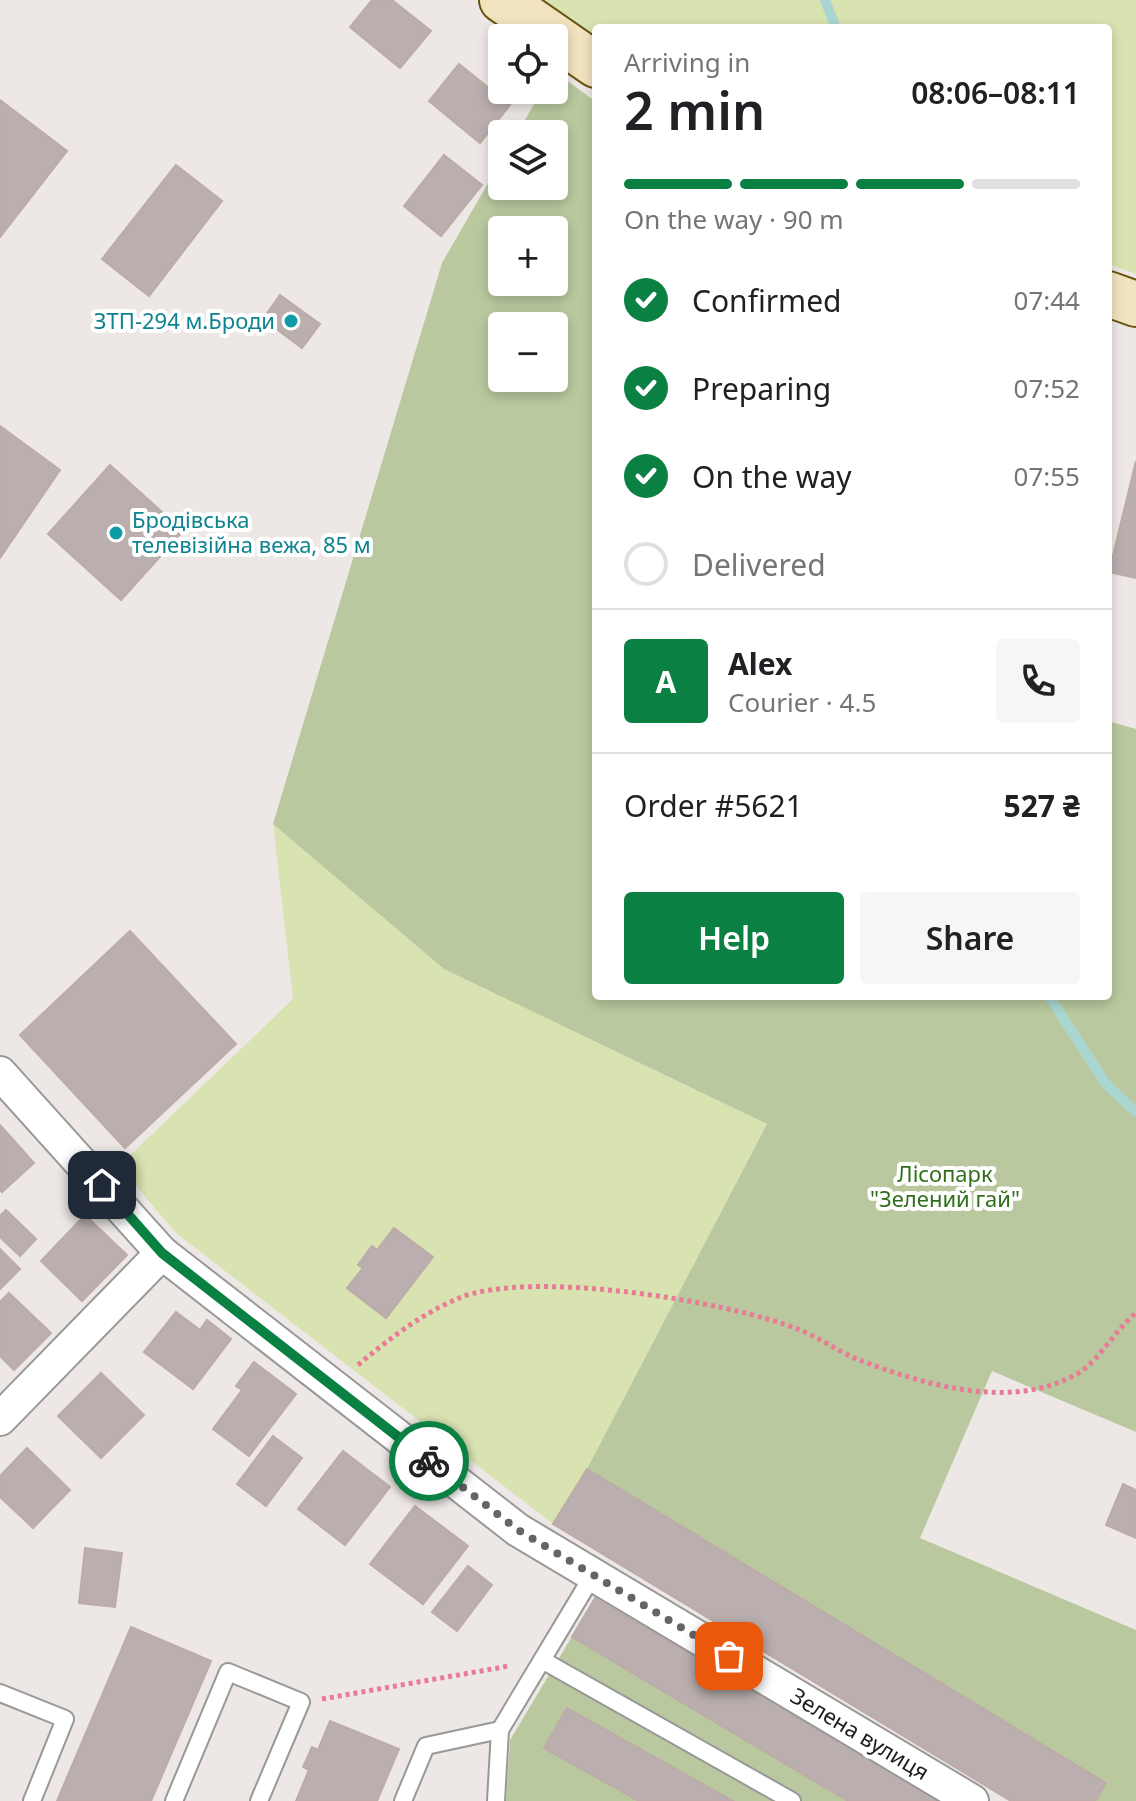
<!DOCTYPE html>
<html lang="en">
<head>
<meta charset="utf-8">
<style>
	body { margin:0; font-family:"Noto Sans",sans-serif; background:#f6f6f6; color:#202124; height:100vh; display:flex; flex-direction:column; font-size:30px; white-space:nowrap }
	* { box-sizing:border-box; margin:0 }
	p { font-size:26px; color:#757577 }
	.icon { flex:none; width:44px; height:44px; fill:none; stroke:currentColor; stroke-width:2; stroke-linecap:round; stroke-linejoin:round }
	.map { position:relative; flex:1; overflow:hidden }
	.drawer { position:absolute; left:592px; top:24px; width:520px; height:976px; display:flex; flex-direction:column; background:#fff; border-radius:8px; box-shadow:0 4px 12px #0003 }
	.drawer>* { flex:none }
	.buttons { position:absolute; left:488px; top:24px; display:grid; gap:16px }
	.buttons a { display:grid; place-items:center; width:80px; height:80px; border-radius:8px; background:#fff; box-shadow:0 4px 12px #0003; font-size:40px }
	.pin { position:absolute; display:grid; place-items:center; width:68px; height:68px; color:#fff; margin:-34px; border-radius:16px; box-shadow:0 4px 12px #0006 }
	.courier { position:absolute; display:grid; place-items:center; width:80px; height:80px; margin:-40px; border:6px solid #0b8043; border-radius:50%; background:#fff; color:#222; box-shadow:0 2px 10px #0007 }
	.overview em { font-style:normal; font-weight:600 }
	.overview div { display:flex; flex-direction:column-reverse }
	.overview { display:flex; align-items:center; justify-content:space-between; height:136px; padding:0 32px }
	h1 { font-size:52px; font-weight:600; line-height:60px }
	.bar { display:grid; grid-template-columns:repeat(4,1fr); gap:12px 8px; align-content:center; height:96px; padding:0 32px }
	.bar i { height:10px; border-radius:6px; background:#e0e0e0 }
	.bar .active { background:#0b8043 }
	.bar p { grid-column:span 4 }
	.line { display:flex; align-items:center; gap:20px; padding:0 32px; border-top:2px solid #e0e0e0 }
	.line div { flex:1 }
	.round { display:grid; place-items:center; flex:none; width:84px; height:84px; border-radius:8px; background:#f6f6f6 }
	ol { padding:0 32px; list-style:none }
	li { display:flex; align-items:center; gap:24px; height:88px }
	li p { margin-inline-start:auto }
	li .icon { padding:8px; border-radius:50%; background:#0b8043; color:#fff; stroke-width:4 }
	li:last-child { color:#757577 }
	li i { width:44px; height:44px; border:4px solid #e0e0e0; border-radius:50% }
	.button { display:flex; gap:16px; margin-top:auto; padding:16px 32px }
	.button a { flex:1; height:92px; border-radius:8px; background:#0b8043; color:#fff; font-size:32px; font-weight:600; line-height:92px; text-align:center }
	.button a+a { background:#f6f6f6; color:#202124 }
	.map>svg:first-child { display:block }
	.grass { fill:#d9e2b1 }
	.forest { fill:#b9c89e; fill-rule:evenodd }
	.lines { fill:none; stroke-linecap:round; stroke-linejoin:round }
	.stream { stroke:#aad6d1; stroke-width:10 }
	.building { fill:#baafae; stroke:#bdaba9; stroke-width:2 }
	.lane-casing { stroke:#989898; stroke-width:20 }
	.street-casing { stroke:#989898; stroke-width:36 }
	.secondary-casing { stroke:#675412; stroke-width:48 }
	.path { stroke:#e97b95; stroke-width:5; stroke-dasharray:4 4; stroke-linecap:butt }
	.lane { stroke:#fff; stroke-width:16 }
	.street { stroke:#fff; stroke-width:32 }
	.secondary { stroke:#f2e3bf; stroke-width:44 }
	.done { stroke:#666564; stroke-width:8; stroke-dasharray:0 14.4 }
	.route { stroke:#0b8043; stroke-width:10 }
	.culture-dot { fill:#0f9aa8; stroke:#fff; stroke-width:3 }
	.labels { text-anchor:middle; stroke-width:8; stroke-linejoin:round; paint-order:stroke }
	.culture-label { font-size:22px; fill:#0d838f; stroke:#fff; text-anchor:end }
	.park-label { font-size:22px; fill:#2f6f19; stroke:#fff }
	.street-label { font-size:22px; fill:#1e1e1e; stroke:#fff }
</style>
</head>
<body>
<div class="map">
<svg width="1136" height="1801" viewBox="0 0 1136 1801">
	<rect width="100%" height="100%" fill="#ede8e5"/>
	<g class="grass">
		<polygon points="542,0 1136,0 1136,274 1108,264 1108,28 596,28 596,37"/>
		<polygon points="273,824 444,969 767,1124 587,1469 553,1524 176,1233 119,1166 293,999"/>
	</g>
	<g class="forest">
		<path d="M554,71L596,102V996H1108V721L1136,729V1432L992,1371L920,1538L1136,1630V1801H1095L1105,1783L587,1469L767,1124L444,969L273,824L442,263L502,159V186H554V134H517L542,90H554ZM502,230H554V282H502ZM502,326H554V378H502Z"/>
		<polygon points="595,1598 940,1801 506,1801 510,1740"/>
	</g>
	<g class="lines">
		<g class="stream">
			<polyline points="825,0 836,28"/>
			<polyline points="1049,996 1106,1084 1136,1112"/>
		</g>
	</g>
	<g class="building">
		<polygon points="372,0 392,0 431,31 400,68 350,27"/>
		<polygon points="459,64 510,105 480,143 429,101"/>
		<polygon points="0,100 67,151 0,237"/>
		<polygon points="444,155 482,185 441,236 404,206"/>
		<polygon points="176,165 222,201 149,296 102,259"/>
		<polygon points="280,295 320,324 302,348 263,319"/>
		<polygon points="0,426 60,470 0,558"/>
		<polygon points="1136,461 1136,578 1109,572"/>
		<polygon points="110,465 183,531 121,600 48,534"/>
		<polygon points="130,931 236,1044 125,1148 20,1035"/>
		<polygon points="0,1125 34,1163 2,1192 0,1190"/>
		<polygon points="6,1210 36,1239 20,1256 0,1237 0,1216"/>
		<polygon points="85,1215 127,1255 82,1301 41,1261"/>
		<polygon points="394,1228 433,1257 386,1318 347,1288 363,1268 358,1265 372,1246 377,1250"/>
		<polygon points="0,1249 20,1269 0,1289"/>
		<polygon points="9,1293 51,1333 14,1370 0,1356 0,1302"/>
		<polygon points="176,1312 200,1330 207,1320 231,1339 193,1389 144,1352"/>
		<polygon points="254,1362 296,1394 249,1456 213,1429 242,1390 236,1386"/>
		<polygon points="101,1373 144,1415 101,1458 58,1416"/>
		<polygon points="273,1436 302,1458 266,1506 237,1484"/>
		<polygon points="27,1448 70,1490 33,1528 0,1497 0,1476"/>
		<polygon points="343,1451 390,1487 345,1545 298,1509"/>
		<polygon points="587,1469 1106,1783 1095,1801 1011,1801 553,1524"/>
		<polygon points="1123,1484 1136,1490 1136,1538 1106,1525"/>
		<polygon points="415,1506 468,1546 423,1604 370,1564"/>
		<polygon points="85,1548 122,1553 115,1607 79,1603"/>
		<polygon points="468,1566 492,1585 457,1631 432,1612"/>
		<polygon points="595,1598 940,1801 848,1801 572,1637"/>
		<polygon points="131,1627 211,1661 151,1801 57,1801"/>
		<polygon points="567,1708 733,1801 639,1801 544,1748"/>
		<polygon points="330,1721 399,1749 377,1801 296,1801 309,1770 303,1767 312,1747 318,1750"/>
	</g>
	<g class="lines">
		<g class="lane-casing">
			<g id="lane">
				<polyline points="542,1660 792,1801"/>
				<polyline points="0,1693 65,1719 32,1801"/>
				<polyline points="174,1801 228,1672 301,1702 259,1801"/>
				<polyline points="403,1801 426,1746 500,1730"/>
				<polyline points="496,1801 500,1730 593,1575"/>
			</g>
		</g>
		<g class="street-casing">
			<g id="street">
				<polyline points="0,1073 162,1253 518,1530 972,1801"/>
				<polyline points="0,1419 162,1253"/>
			</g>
		</g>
		<g class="secondary-casing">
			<g id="secondary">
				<polyline points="502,0 596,65"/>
				<polyline points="1108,294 1136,304"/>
			</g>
		</g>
		<g class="path">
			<path d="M358,1365C389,1339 421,1314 459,1298C530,1269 729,1301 800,1330C820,1338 839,1352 859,1360C926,1385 1010,1411 1077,1374C1097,1363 1116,1329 1136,1313"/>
			<polyline points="322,1699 509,1666"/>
		</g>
		<use href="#lane" class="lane"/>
		<use href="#street" class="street"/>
		<use href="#secondary" class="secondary"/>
	</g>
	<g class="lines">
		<polyline class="done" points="429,1461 518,1530 729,1656"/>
		<polyline class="route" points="102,1185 162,1253 429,1461"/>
	</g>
	<g class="culture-dot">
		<circle cx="291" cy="321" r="8"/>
		<circle cx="116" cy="533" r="8"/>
	</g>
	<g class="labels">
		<g class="culture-label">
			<text x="275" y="329">ЗТП-294 м.Броди</text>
			<text x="132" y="528" text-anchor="start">Бродівська<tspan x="132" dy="25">телевізійна вежа, 85 м</tspan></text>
		</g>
		<g class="park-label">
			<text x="945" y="1182">Лісопарк<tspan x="945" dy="25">"Зелений гай"</tspan></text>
		</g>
		<g class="street-label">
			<text transform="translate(860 1734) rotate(31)" y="8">Зелена вулиця</text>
		</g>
	</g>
</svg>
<div class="buttons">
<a><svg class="icon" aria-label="locate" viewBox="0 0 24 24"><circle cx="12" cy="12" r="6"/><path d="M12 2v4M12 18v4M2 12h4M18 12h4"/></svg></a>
<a><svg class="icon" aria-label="layers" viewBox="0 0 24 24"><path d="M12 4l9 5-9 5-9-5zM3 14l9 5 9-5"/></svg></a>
<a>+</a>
<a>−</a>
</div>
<div class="pin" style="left:729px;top:1656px;background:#ea580c"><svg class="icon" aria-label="bag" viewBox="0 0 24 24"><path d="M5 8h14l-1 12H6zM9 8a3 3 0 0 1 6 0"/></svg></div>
<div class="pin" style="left:102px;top:1185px;background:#1f2937"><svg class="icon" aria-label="home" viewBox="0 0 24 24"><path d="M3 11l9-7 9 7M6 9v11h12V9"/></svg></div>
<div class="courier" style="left:429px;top:1461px"><svg class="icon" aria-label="bike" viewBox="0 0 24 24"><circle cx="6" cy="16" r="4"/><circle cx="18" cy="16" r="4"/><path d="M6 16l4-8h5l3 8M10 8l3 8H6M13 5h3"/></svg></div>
<section class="drawer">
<div class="overview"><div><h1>2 min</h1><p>Arriving in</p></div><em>08:06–08:11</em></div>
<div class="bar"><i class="active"></i><i class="active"></i><i class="active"></i><i></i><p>On the way · 90 m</p></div>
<ol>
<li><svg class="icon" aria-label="check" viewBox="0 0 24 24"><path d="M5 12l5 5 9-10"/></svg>Confirmed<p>07:44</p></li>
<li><svg class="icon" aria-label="check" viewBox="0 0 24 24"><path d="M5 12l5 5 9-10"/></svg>Preparing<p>07:52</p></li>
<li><svg class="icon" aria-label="check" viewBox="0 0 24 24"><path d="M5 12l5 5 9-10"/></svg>On the way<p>07:55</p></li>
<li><i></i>Delivered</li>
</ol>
<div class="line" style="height:144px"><b class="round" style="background:#0b8043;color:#fff">A</b><div><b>Alex</b><p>Courier · 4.5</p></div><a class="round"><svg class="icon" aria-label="phone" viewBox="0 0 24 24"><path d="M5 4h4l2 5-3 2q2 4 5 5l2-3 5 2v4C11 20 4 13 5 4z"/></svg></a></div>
<div class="line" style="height:104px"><div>Order #5621</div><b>527 ₴</b></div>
<div class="button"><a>Help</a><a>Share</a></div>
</section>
</div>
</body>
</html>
